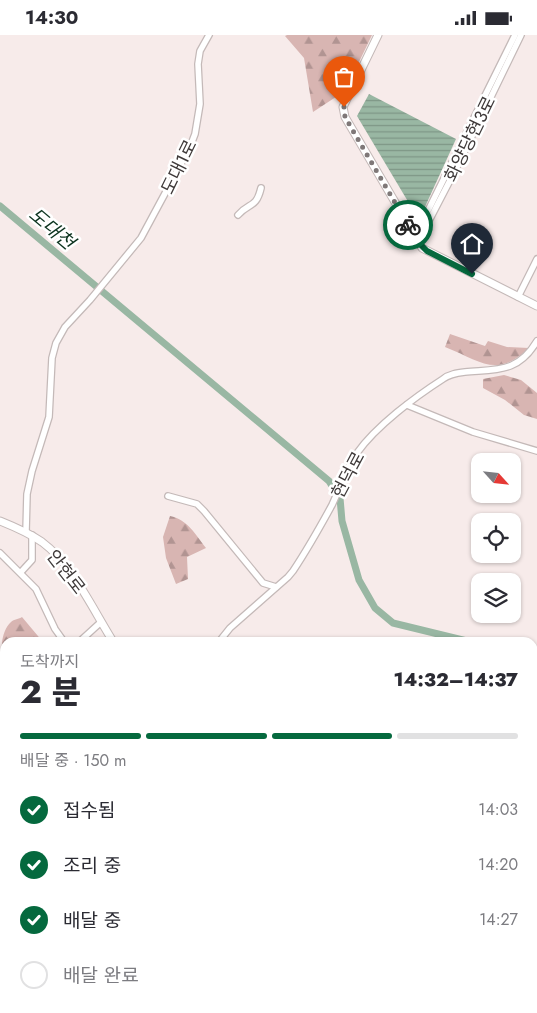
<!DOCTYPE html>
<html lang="ko">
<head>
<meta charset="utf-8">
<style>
	body { margin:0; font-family:Jost,"Noto Sans KR",sans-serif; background:#f7f7f7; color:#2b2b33; height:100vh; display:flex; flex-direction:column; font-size:19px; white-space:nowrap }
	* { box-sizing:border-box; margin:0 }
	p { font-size:16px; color:#7c7c81 }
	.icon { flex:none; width:28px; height:28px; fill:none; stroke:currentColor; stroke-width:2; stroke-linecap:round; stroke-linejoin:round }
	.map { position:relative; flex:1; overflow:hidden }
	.side { position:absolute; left:0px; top:602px; width:538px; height:376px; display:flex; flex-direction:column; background:#fff; border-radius:15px 15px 0 0; box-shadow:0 1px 4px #0004 }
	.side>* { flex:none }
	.needle { width:32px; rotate:117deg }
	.tools { position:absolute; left:471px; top:418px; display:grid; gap:10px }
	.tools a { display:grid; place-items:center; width:50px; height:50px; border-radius:10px; background:#fff; box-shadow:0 1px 4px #0004; font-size:25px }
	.pin { position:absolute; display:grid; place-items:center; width:42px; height:42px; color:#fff; margin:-51px -21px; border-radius:50% 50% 50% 0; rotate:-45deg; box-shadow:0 0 5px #0007 }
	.pin .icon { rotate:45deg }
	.courier { position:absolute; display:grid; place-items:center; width:50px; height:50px; margin:-25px; border:4px solid #05693e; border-radius:50%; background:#fff; color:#222; box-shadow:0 1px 6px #0007 }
	.summary em { font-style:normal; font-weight:800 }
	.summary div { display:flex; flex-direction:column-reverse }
	.summary { display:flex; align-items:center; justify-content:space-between; height:85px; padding:0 20px }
	h1 { font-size:32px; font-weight:800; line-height:38px }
	.bar { display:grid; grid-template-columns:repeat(4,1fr); gap:8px 5px; align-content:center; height:60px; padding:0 20px }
	.bar i { height:6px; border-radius:4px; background:#e1e1e2 }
	.bar .on { background:#05693e }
	.bar p { grid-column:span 4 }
	ol { padding:0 20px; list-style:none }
	li { display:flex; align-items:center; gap:15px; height:55px }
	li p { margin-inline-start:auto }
	li .icon { padding:5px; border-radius:50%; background:#05693e; color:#fff; stroke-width:4 }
	li:last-child { color:#7c7c81 }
	li i { width:28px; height:28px; border:2px solid #e1e1e2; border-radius:50% }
	.status { display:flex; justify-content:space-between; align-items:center; height:35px; padding:0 25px; background:#fff; direction:ltr }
	.status svg { height:14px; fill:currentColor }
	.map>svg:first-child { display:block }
	.grass { fill:url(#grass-dots) }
	.forest { fill:url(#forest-firs) }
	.park { fill:url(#park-crowns) }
	.water { fill:url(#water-rules) }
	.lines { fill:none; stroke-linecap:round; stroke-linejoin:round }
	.stream { stroke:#99b7a3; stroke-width:1 }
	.river { stroke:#99b7a3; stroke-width:7 }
	.minor-casing { stroke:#c4b9b8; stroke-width:8 }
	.major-casing { stroke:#c4b9b8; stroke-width:9 }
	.minor { stroke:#fff; stroke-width:5.5 }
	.major { stroke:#fff; stroke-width:7 }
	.done { stroke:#7f7878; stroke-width:5; stroke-dasharray:0 9 }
	.route { stroke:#05693e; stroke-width:6 }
	.labels { text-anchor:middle; stroke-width:5; stroke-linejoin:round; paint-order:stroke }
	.street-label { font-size:18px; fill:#3f3a3a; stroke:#fff }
	.water-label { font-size:19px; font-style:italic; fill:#0b321d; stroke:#fff }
</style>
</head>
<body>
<div class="status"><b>14:30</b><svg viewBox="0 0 49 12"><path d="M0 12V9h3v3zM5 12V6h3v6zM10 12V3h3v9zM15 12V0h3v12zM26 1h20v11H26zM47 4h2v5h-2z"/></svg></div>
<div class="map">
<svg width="537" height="978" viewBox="0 0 537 978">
	<defs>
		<pattern id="grass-dots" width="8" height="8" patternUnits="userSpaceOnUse" patternTransform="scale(1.25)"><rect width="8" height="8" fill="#d8b5b2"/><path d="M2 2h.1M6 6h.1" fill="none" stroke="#b19492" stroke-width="1.8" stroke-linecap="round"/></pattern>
		<pattern id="forest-firs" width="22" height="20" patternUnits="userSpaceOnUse" patternTransform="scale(1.25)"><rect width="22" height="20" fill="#d8b5b2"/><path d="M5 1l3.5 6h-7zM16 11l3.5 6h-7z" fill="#b19492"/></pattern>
		<pattern id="park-crowns" width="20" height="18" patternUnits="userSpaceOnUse" patternTransform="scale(1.25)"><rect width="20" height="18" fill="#d8b5b2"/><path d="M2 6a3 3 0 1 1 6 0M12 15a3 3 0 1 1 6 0" fill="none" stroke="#b19492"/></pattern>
		<pattern id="water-rules" width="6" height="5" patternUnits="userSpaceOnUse" patternTransform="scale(1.25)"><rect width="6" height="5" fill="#99b7a3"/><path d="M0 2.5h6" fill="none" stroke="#7e9686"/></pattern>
	</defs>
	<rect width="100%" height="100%" fill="#f7ebea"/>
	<g class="grass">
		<polygon points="533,710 537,715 537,741 533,738"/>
		<polygon points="533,746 537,748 537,764 535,767 537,773 537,817 533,821"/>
	</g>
	<g class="forest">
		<polygon points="287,0 372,0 345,56 313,77 304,23 285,1"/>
		<path d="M450,299L485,311L488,306L507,312L529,313C496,344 481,326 445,312Z"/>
		<polygon points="504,340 521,345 537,358 537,384 524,380 505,365 483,353 483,344"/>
		<path d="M170,481C187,484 196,500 206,513L187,522L188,544L176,549L166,523L163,502Z"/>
		<path d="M22,582L43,607L5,608V630C0,619 0,597 11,587C14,584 19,584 22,582Z"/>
		<polygon points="0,892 5,895 5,933 0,930"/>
	</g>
	<polygon class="park" points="0,718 5,721 5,745 0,750"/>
	<polygon class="water" points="369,59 456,104 419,185 357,81"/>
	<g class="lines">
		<g class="stream">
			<polyline points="532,666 537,668"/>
			<polyline points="0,883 5,885"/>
		</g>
		<g class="river">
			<polyline points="0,171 329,446 340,463 342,486 359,545 375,573 393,588 475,608"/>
			<polyline points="532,621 537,622"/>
		</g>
		<g class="minor-casing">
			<g id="minor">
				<path d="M238,180C249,167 256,174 261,153"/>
				<polyline points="415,202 515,0"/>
				<polyline points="418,207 458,130 521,0"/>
				<polyline points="518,262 537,224"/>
				<polyline points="407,370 473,397 537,416"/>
				<polyline points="168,461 197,469 204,476 263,548 276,552"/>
				<polyline points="26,497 27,459 32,436 49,382 52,323 56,308 65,292 90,265 141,203 190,112 195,99 200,69 198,29 200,16 209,0"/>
				<polyline points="0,518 36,554 55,594 65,608"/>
				<polyline points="21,537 32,525 32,500"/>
				<polyline points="78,608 101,587"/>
				<path d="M218,608L230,593L288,542L293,536C307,515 320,492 332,470C340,453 346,434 357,418C376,391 415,362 443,344C449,339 457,338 465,337C497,334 518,338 537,306"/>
				<polyline points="0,689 5,684"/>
				<polyline points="0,776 5,782"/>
				<polyline points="0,826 5,824"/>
				<polyline points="311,974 322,978"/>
				<polyline points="152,978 154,974"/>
				<polyline points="203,978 204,974"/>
				<polyline points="528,978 537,970"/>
			</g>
		</g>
		<g class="major-casing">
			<g id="major">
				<polyline points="378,0 343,72 345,82 422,213 537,271"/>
				<path d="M0,486C15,492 29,498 42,507C73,530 93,575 114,608"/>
				<polyline points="403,974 408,978"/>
			</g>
		</g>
		<use href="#minor" class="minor"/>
		<use href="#major" class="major"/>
	</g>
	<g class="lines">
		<polyline class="done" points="344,72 345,82 408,190"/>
		<polyline class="route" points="408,190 418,207 427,216 472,239"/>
	</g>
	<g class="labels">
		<g class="street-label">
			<text transform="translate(470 104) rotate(-64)" y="6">화양당현3로</text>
			<text transform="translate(179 132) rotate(-64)" y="6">도대1로</text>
			<text transform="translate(348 440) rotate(-62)" y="6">현덕로</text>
			<text transform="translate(66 537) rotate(52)" y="6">안현로</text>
		</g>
		<g class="water-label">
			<text transform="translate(52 193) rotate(40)" y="7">도대천</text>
		</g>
	</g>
</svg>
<div class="tools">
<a><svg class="needle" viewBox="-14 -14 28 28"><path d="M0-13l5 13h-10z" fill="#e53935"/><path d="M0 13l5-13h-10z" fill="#7c7c81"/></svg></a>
<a><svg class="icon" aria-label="locate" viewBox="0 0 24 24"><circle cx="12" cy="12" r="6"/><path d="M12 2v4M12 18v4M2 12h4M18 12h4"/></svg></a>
<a><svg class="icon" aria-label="layers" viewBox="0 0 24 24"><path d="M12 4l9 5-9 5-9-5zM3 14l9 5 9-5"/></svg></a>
</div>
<div class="pin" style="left:344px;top:72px;background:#ea580c"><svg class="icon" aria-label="bag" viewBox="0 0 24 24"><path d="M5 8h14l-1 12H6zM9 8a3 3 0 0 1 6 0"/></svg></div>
<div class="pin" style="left:472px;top:239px;background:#1f2937"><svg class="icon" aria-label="home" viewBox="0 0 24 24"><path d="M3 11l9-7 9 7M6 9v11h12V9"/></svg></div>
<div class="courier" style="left:408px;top:190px"><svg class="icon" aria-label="bike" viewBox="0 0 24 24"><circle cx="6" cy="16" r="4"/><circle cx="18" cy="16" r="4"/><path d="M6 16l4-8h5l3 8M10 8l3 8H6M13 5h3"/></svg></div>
<section class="side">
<div class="summary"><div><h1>2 분</h1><p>도착까지</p></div><em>14:32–14:37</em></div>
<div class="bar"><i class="on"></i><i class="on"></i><i class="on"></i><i></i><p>배달 중 · 150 m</p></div>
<ol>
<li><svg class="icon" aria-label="check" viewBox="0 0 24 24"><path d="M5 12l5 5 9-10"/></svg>접수됨<p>14:03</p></li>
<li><svg class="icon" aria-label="check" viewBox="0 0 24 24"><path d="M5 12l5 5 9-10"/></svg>조리 중<p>14:20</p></li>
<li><svg class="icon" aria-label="check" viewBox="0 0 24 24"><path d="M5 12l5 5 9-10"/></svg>배달 중<p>14:27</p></li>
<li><i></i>배달 완료</li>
</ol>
</section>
</div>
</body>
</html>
